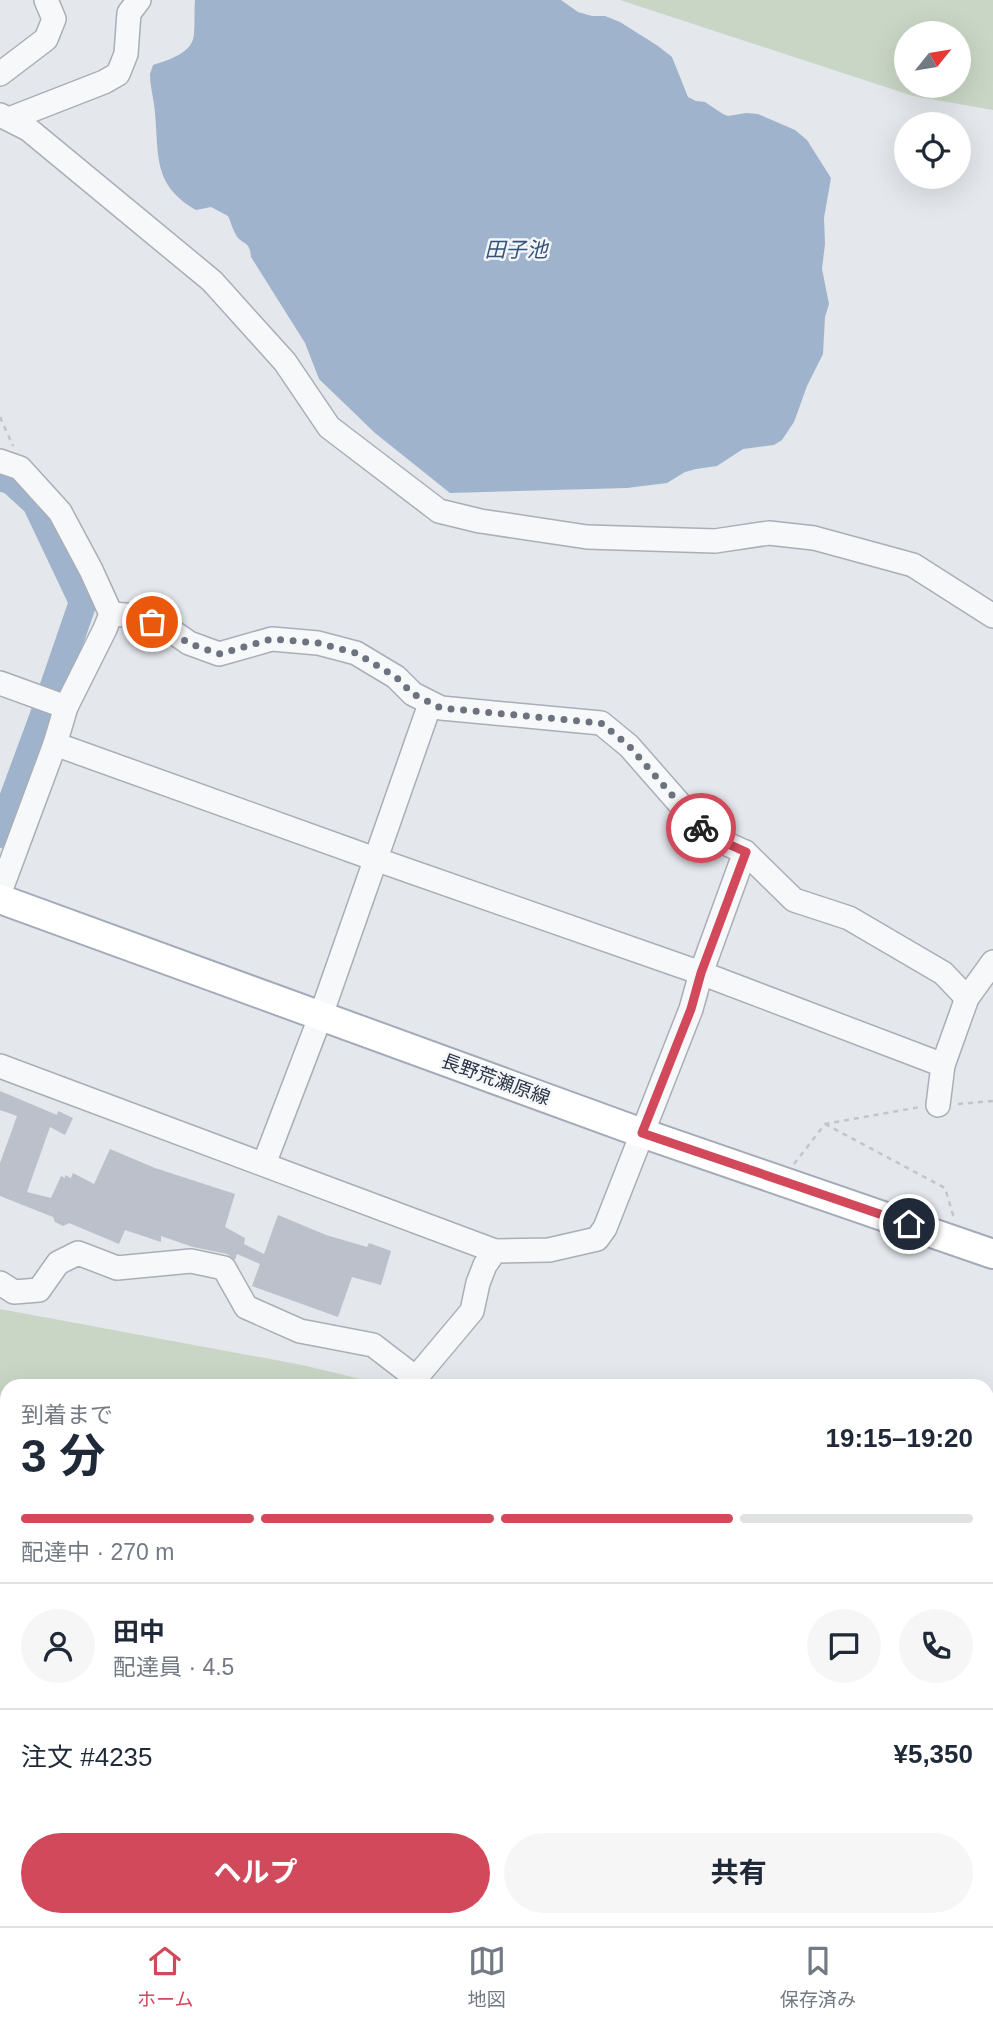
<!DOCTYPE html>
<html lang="ja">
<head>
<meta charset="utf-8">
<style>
	body { margin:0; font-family:Helvetica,"Noto Sans JP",sans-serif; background:#f6f6f7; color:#1f2937; height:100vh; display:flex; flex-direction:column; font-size:26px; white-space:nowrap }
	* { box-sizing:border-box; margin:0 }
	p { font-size:23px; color:#747a83 }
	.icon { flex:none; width:38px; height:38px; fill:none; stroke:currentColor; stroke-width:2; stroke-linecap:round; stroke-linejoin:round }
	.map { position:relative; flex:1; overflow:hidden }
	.drawer { position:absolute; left:0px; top:1379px; width:994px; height:548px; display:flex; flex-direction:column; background:#fff; border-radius:21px 21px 0 0; box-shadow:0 7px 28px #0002 }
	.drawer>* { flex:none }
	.needle { width:46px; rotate:60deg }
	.controls { position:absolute; left:894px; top:21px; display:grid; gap:14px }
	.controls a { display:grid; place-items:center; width:77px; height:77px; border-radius:50%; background:#fff; box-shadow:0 7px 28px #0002; font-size:35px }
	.pin { position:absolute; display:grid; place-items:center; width:60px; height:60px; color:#fff; margin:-30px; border:4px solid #fff; border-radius:50%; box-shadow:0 2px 7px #0007 }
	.courier { position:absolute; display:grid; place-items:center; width:70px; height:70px; margin:-35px; border:5px solid #d1495b; border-radius:50%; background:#fff; color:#222; box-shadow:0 2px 9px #0007 }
	.headline em { font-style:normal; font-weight:700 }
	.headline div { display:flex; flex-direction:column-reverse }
	.headline { display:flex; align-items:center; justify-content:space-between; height:119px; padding:0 21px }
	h1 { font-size:46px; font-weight:700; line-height:52px }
	.bar { display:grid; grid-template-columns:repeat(4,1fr); gap:10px 7px; align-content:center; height:84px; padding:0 21px }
	.bar i { height:9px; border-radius:5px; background:#e0e1e3 }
	.bar .selected { background:#d1495b }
	.bar p { grid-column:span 4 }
	.line { display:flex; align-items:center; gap:18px; padding:0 21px; border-top:2px solid #e0e1e3 }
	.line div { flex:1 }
	.round { display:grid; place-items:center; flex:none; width:74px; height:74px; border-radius:37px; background:#f6f6f7 }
	.cta { display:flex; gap:14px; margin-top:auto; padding:14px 21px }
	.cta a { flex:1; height:80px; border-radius:42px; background:#d1495b; color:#fff; font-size:28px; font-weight:700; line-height:80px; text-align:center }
	.cta a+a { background:#f6f6f7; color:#1f2937 }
	.dock { display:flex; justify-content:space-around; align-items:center; height:98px; border-top:2px solid #e0e1e3; background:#fff; font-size:19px; color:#747a83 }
	.dock a { display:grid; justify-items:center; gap:4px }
	.dock .selected { color:#d1495b }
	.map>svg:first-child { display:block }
	.green { fill:#c9d6c5; fill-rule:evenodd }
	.water { fill:#9fb4cc }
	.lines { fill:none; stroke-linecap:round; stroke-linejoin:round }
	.river { stroke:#9fb4cc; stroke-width:28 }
	.building { fill:#bbc0ca }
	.minor-casing { stroke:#a9aeb7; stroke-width:26 }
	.major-casing { stroke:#a3abb8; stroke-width:32 }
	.path { stroke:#c2c5cb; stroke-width:2.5; stroke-dasharray:5 5; stroke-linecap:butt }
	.minor { stroke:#f7f8fa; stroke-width:23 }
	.major { stroke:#fff; stroke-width:28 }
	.done { stroke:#6c737f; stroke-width:7; stroke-dasharray:0 12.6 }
	.route { stroke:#d1495b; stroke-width:9 }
	.labels { text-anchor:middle; stroke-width:5; stroke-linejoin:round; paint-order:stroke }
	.street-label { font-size:19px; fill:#2b3445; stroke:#f4f6f9 }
	.water-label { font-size:21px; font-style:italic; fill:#34527a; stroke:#f4f6f9 }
</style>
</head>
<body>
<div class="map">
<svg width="993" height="1926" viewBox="0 0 993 1926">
	<rect width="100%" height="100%" fill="#e4e7ec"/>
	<g class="green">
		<path d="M620,0H993V110L913,96ZM906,33H959V86H906Z"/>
		<polygon points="0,1309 302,1365 390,1386 7,1386 7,1861 0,1860"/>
		<polygon points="707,1920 872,1920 908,1926 694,1926 698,1922"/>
	</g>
	<path class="water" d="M195,0H561L578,12L592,16H605L620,22L658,46L672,57L688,97L696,101L705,102L723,114L728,116L746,113L758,114L795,130L807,140L831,178L824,218L825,244L822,269L829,304L825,317L823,354L807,386L794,422L782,440L774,445L743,449L717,466L696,469L685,472L667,483L627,488L450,493L375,433L319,379L305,343L251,257C250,239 241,246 235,233C232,228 231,222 228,216L211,207L196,210C153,185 159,157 155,113C154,99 150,87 150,74L153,65C168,60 194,53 194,33C195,22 194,12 195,0Z"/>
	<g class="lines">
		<polyline class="river" points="0,477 12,481 36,503 83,602 44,715 0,834"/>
	</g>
	<polygon class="building" points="0,1091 57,1115 58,1111 73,1118 65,1135 50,1127 27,1192 51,1198 61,1176 65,1178 65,1175 71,1178 73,1173 94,1184 110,1149 155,1168 235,1194 225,1227 245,1238 244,1244 264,1254 278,1215 326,1235 367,1247 369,1243 391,1251 381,1285 352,1277 338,1317 252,1286 260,1264 237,1254 235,1260 227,1254 193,1247 161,1236 161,1242 125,1230 119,1244 69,1223 63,1226 55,1222 53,1217 0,1196 0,1163 17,1116 0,1110"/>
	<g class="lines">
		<g class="minor-casing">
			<g id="minor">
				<polyline points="0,74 46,39 54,19 46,0"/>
				<polyline points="0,115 28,129 212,281 285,362 329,427 439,511 480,521 587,537 715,541 769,533 814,538 913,565 993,616"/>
				<polyline points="9,119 104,82 118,74 126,54 129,13 139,0"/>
				<polyline points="0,461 20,468 60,512 91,570 111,614 105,629 66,707 55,744 0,892"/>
				<polyline points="111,614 139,616 166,627 189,643 219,654 272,639 318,643 356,653 396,677 413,694 441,708 601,723 629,746 707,835 745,852 794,900 849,918 943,973 967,998"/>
				<polyline points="0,683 66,707"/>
				<polyline points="55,744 375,859 701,973 943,1065 967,998 993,962"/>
				<polyline points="0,1066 495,1251"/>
				<polyline points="938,1105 943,1065"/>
				<polyline points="264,1164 321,1015 430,704"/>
				<polyline points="0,1283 14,1292 39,1290 58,1263 78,1253 117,1268 191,1261 224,1268 246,1307 300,1331 373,1345 416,1378"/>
				<polyline points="409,1386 472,1311 478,1283 485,1265 495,1251 549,1250 597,1239 605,1228 691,1009 701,973 745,852"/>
				<polyline points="987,1750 993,1749"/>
				<polyline points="663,1926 672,1920"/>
			</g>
		</g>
		<g class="major-casing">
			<polyline id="major" points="0,899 642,1133 993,1254"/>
		</g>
		<g class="path">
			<polyline points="0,417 13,446"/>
			<polyline points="958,1104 993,1101"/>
			<polyline points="825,1124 945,1188 954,1218"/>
			<polyline points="794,1164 825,1124 920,1107"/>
		</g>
		<use href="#minor" class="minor"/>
		<use href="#major" class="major"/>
	</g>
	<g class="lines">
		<polyline class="done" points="152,622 166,627 188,643 219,654 272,639 318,643 356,653 396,677 413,694 441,708 601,723 629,746 701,828"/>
		<polyline class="route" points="701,828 708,835 746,852 701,973 691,1009 642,1133 909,1224"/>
	</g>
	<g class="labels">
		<g class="street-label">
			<text transform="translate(496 1079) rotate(20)" y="7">長野荒瀬原線</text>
		</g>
		<g class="water-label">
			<text x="516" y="257">田子池</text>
		</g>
	</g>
</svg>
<div class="controls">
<a><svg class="needle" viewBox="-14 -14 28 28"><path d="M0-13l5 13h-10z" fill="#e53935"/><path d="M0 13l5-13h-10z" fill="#747a83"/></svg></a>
<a><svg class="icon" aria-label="locate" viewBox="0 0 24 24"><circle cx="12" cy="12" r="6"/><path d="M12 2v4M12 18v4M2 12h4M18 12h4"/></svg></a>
</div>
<div class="pin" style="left:152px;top:622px;background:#ea580c"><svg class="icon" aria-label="bag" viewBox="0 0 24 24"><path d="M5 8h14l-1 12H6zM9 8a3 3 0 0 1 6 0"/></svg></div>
<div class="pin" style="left:909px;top:1224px;background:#1f2937"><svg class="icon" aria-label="home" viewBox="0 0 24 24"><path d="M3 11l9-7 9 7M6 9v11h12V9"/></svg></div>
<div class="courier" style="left:701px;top:828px"><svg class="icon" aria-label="bike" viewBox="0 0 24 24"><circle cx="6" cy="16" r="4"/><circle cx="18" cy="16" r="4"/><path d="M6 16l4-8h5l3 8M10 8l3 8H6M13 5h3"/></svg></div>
<section class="drawer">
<div class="headline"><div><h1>3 分</h1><p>到着まで</p></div><em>19:15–19:20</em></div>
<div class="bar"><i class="selected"></i><i class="selected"></i><i class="selected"></i><i></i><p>配達中 · 270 m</p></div>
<div class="line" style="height:126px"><a class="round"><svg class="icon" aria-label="person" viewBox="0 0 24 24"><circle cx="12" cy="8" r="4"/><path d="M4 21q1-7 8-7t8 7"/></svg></a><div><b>田中</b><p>配達員 · 4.5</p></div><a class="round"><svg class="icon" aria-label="chat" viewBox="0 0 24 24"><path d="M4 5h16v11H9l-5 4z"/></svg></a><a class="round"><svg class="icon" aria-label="phone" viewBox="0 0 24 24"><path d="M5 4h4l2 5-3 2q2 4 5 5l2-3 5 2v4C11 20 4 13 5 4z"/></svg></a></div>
<div class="line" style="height:91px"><div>注文 #4235</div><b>¥5,350</b></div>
<div class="cta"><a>ヘルプ</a><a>共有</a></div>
</section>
</div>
<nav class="dock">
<a class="selected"><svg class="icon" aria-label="home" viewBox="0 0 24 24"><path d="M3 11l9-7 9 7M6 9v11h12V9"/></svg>ホーム</a>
<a><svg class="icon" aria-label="map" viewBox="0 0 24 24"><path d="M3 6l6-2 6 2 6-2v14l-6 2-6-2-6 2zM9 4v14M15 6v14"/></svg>地図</a>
<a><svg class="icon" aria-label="saved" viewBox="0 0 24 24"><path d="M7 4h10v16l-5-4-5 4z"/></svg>保存済み</a>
</nav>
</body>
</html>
